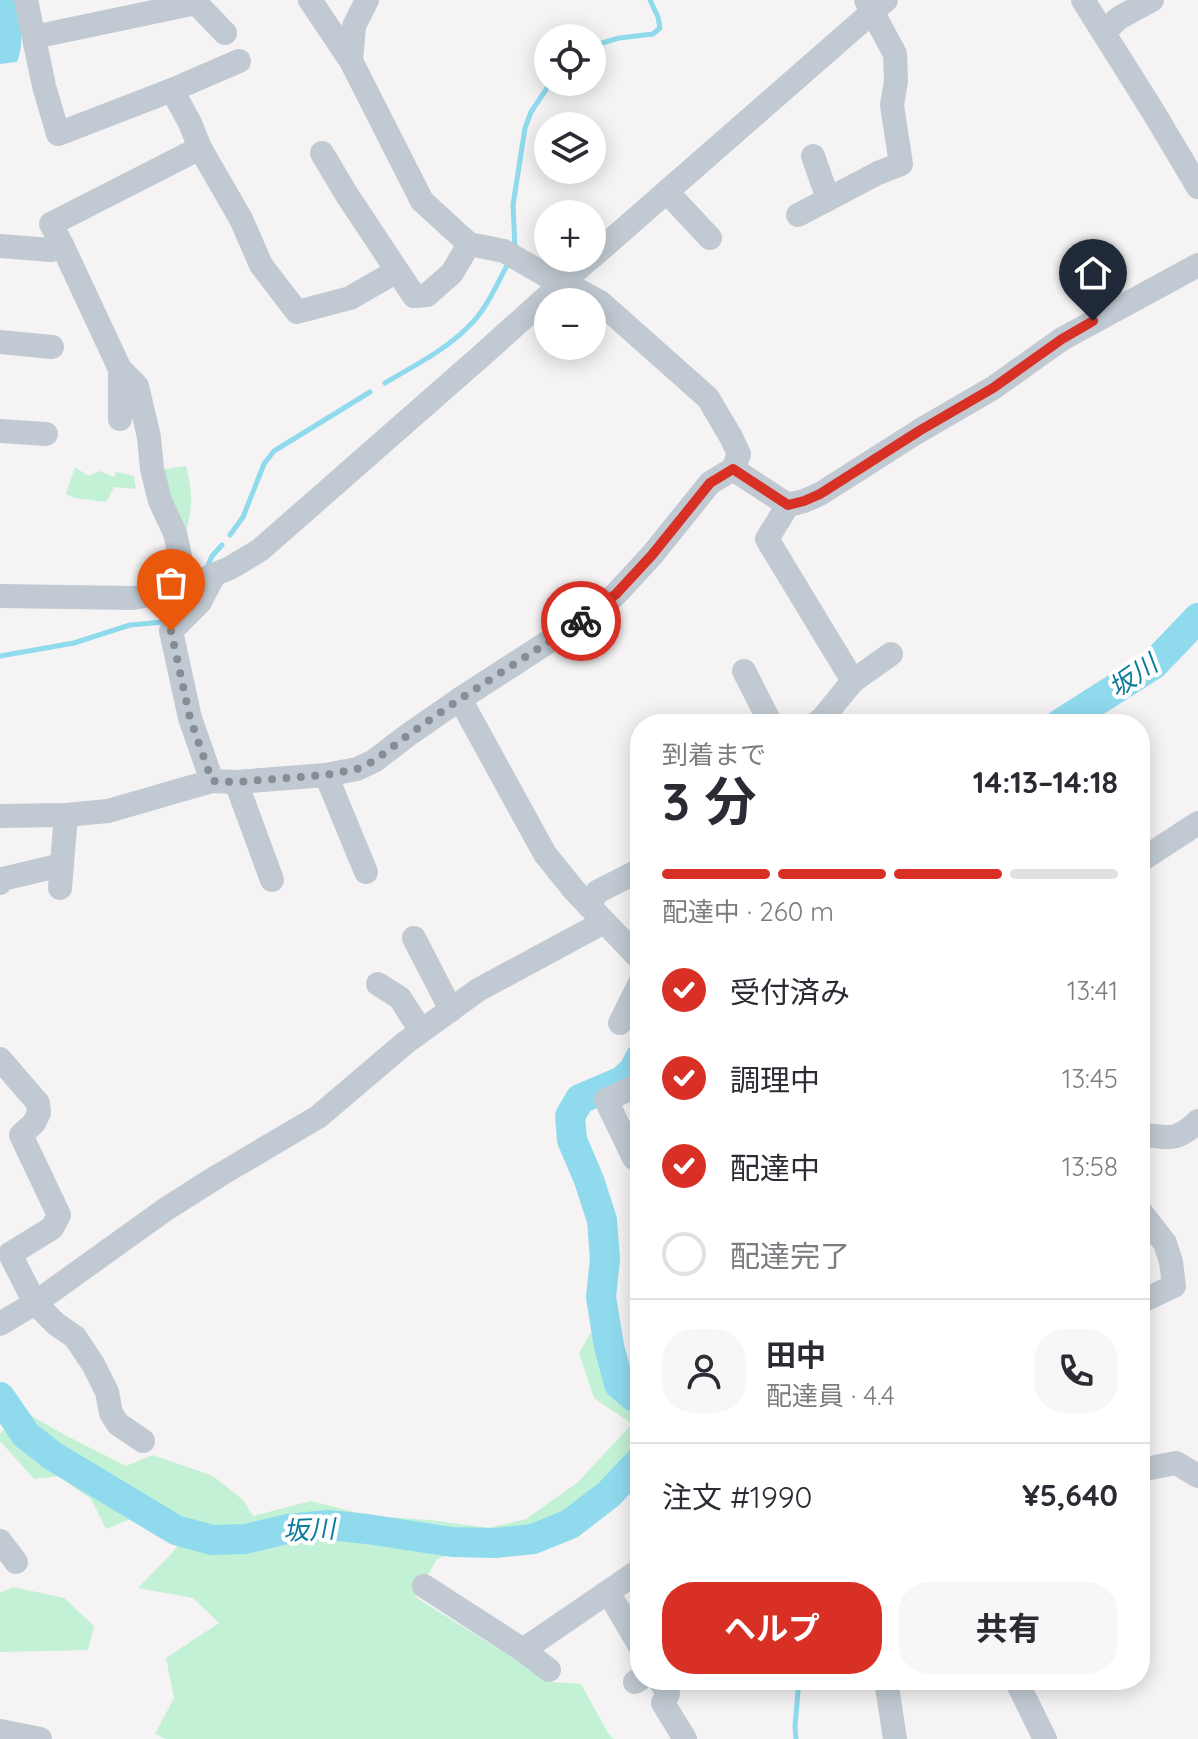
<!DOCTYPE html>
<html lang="ja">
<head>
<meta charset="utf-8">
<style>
	body { margin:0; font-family:Quicksand,"Noto Sans JP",sans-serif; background:#f7f7f7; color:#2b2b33; height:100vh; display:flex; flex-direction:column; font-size:30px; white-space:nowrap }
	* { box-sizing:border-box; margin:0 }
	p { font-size:26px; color:#7c7c81 }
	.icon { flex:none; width:44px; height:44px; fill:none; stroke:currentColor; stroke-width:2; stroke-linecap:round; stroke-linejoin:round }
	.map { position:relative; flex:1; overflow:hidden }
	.panel { position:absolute; left:630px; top:714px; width:520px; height:976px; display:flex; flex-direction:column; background:#fff; border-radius:32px; box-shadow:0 4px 20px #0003 }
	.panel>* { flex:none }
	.tools { position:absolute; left:534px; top:24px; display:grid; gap:16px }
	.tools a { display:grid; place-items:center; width:72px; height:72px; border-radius:50%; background:#fff; box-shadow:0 4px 20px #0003; font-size:40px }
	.pin { position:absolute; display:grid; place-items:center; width:68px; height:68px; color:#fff; margin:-82px -34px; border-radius:50% 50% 50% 0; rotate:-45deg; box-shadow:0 0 8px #0007 }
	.pin .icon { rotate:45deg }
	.courier { position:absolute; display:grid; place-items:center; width:80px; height:80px; margin:-40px; border:6px solid #d93025; border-radius:50%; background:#fff; color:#222; box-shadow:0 2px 10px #0007 }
	.head em { font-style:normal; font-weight:700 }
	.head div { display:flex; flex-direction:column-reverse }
	.head { display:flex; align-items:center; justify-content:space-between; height:136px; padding:0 32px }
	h1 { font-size:52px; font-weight:700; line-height:60px }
	.bar { display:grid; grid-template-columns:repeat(4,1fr); gap:12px 8px; align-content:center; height:96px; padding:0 32px }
	.bar i { height:10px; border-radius:6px; background:#e1e1e2 }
	.bar .active { background:#d93025 }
	.bar p { grid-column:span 4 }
	.line { display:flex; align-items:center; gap:20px; padding:0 32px; border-top:2px solid #e1e1e2 }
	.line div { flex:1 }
	.round { display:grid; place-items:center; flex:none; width:84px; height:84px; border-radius:32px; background:#f7f7f7 }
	ol { padding:0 32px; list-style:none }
	li { display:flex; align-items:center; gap:24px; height:88px }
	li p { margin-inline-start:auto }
	li .icon { padding:8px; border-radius:50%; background:#d93025; color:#fff; stroke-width:4 }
	li:last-child { color:#7c7c81 }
	li i { width:44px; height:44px; border:4px solid #e1e1e2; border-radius:50% }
	.cta { display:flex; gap:16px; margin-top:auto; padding:16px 32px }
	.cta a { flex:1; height:92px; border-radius:32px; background:#d93025; color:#fff; font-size:32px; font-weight:700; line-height:92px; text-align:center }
	.cta a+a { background:#f7f7f7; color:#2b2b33 }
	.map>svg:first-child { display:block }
	.green { fill:#c3f1d5 }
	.water { fill:#90daee }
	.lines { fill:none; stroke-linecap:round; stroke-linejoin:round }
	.stream { stroke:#90daee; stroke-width:5 }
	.river { stroke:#90daee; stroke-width:30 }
	.minor { stroke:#c1cad2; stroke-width:24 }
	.done { stroke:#868d94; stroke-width:8; stroke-dasharray:0 14.4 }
	.route { stroke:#d93025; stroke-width:10 }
	.labels { text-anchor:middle; stroke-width:8; stroke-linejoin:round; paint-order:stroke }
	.water-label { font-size:26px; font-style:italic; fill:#0c7c9b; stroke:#fff }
</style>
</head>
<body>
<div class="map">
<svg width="1198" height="1739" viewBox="0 0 1198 1739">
	<rect width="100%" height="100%" fill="#f5f3f3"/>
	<g class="green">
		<path d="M186,466C195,501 191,513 182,547L157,470Z"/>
		<polygon points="75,467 88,476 100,471 114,477 116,472 134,476 136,489 114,487 106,502 74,498 66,494"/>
		<polygon points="597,1322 609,1374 620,1397 640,1401 640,1451 602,1490 554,1522 513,1531 437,1559 415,1597 552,1682 581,1684 608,1733 614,1739 166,1739 155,1734 174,1698 166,1658 219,1623 193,1598 138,1588 173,1552 195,1523 163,1506 106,1529 91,1499 58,1476 34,1479 0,1441 0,1434 22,1410 63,1434 126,1466 153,1455 213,1476 243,1500 253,1516 311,1501 370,1516 430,1520 488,1528 526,1519 577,1483 632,1424 594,1398 579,1353"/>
		<polygon points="13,1587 64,1598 94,1626 88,1650 0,1652 0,1593"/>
	</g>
	<path class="water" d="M0,0H15C20,21 25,42 17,62L0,64Z"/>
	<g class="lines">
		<g class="stream">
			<polyline points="592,46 619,38 653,34 660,28 658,17 650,0"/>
			<polyline points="515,248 513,205 525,128 531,112 551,82"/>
			<path d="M385,383C413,366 446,350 469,326C487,309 497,283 509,262"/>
			<polyline points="230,535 243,517 264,464 274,451 370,392"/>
			<polyline points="206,570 212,556 222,545"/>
			<polyline points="0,656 74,643 130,625 164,622"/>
			<polyline points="796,1739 795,1726 799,1680"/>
		</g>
		<g class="river">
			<polyline points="1060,724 1154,664 1198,618"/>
			<polyline points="640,1058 634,1070 622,1081 580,1099 570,1116 572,1140 589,1180 602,1220 605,1259 601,1297 609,1346 619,1384 633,1396 640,1396"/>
			<polyline points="0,1397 26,1435 53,1456 176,1530 212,1540 245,1539 287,1529 328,1525 367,1529 452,1542 495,1543 533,1539 570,1524 609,1494 640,1461"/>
		</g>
		<g class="minor">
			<polyline points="26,0 44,86 58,134 172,90 239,61"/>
			<polyline points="193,0 225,33"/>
			<polyline points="310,0 351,61 422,201 469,244 504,251 547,276 563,282 600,302 708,398 731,437 739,454 733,469"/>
			<polyline points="1083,0 1154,113 1198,187"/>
			<polyline points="1104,32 1119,18 1152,0"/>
			<polyline points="34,37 196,3"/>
			<polyline points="351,61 354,26 367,0"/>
			<polyline points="172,90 190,123 200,148 241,219 261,265 297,312 350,298 397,271"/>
			<polyline points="322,153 347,195 414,296 427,295 452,273 469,244"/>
			<polyline points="813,156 828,199"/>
			<polyline points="667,192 710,238"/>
			<polyline points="798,215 878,173 901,164 892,105 896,81 895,54 866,0"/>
			<polyline points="0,246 51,250 63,247 51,224 200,148"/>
			<polyline points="63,247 120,369 137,386 149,437 152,469 160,501 175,533 181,561 178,571 156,594"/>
			<polyline points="592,257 886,0"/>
			<polyline points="0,342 52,347"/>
			<polyline points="120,419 120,369"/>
			<polyline points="0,431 46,434"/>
			<polyline points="788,505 767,539 853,681 821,720 815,724"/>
			<polyline points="0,596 133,598 166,592 194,583 230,568 260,550 480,357 590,258"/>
			<polyline points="744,671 771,724"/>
			<polyline points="853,681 891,654"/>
			<polyline points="460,699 545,854 574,890 640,959"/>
			<polyline points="326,775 366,872"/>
			<polyline points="212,781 190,718 171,631 200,602 214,575"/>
			<polyline points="236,782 272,880"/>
			<polyline points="0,816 66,815 108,811 212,781 236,782 326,775 357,769 374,761 408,735 460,699 596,611 616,594 652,555 710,483 733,469 788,505 804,501 820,494 919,431 993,388 1062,339 1198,265"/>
			<polyline points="1140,861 1198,823"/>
			<polyline points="0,883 2,879 62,865"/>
			<polyline points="60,888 66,815"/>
			<polyline points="589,906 597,892 640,870"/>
			<polyline points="414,938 451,1010"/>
			<polyline points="378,984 400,998 421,1031"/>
			<polyline points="620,1023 640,983"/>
			<polyline points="0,1059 38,1103 39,1113 34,1123 21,1135 59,1215 52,1228 10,1254 35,1303 56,1324 75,1337 93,1364 107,1392 111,1413 118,1424 143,1441"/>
			<polyline points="640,1084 606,1100 634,1158 640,1155"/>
			<path d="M1140,1134C1168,1138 1177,1142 1198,1121"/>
			<polyline points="1140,1211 1165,1243 1171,1262 1174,1286 1140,1302"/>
			<polyline points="0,1324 35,1303 166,1209 218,1176 318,1117 405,1043 478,990 604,922"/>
			<polyline points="1140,1470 1176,1463 1198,1476"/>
			<polyline points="0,1541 16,1562"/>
			<polyline points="424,1586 523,1650 640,1570"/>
			<polyline points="608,1592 640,1646"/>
			<polyline points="523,1650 549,1670"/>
			<polyline points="660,1680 668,1694 663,1703 685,1739"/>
			<polyline points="886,1680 895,1739"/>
			<polyline points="1016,1680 1045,1739"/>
			<polyline points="635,1682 640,1679"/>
			<polyline points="0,1731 40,1739"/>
		</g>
	</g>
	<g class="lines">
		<polyline class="done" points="171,631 190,718 212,781 236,782 326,775 357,769 374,761 408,735 460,699 581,621"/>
		<polyline class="route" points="581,621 616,594 652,555 710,483 733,469 788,505 804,501 820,494 919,431 993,388 1062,339 1093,321"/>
	</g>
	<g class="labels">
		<g class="water-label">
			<text transform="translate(1133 676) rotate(-35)" y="9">坂川</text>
			<text transform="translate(309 1530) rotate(-3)" y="9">坂川</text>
		</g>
	</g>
</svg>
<div class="tools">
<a><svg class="icon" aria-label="locate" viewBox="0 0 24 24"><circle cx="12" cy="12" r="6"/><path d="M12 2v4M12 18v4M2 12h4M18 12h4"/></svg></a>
<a><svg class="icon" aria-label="layers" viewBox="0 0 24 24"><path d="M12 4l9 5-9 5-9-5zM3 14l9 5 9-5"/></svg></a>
<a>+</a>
<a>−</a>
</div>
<div class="pin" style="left:171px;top:631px;background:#ea580c"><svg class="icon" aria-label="bag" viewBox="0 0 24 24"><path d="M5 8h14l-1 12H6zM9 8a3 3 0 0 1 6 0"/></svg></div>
<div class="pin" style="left:1093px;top:321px;background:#1f2937"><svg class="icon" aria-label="home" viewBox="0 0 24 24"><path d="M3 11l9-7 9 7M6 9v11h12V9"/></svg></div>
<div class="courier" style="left:581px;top:621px"><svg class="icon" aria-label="bike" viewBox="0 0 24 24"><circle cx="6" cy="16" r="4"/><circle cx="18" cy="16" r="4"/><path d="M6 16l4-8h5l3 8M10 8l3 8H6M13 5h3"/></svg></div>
<section class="panel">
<div class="head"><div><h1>3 分</h1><p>到着まで</p></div><em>14:13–14:18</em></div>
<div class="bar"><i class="active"></i><i class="active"></i><i class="active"></i><i></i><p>配達中 · 260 m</p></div>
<ol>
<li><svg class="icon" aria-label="check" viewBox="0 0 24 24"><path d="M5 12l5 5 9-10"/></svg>受付済み<p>13:41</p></li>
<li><svg class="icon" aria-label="check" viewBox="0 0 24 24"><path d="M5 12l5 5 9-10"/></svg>調理中<p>13:45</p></li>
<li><svg class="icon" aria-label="check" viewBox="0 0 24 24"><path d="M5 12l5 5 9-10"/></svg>配達中<p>13:58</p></li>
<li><i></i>配達完了</li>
</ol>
<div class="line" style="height:144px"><a class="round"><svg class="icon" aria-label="person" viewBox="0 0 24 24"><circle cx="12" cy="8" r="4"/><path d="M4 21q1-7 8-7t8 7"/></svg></a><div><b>田中</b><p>配達員 · 4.4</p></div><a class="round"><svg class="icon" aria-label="phone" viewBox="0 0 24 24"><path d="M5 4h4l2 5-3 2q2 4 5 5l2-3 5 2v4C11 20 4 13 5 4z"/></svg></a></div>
<div class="line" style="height:104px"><div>注文 #1990</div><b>¥5,640</b></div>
<div class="cta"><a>ヘルプ</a><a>共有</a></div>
</section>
</div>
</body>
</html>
